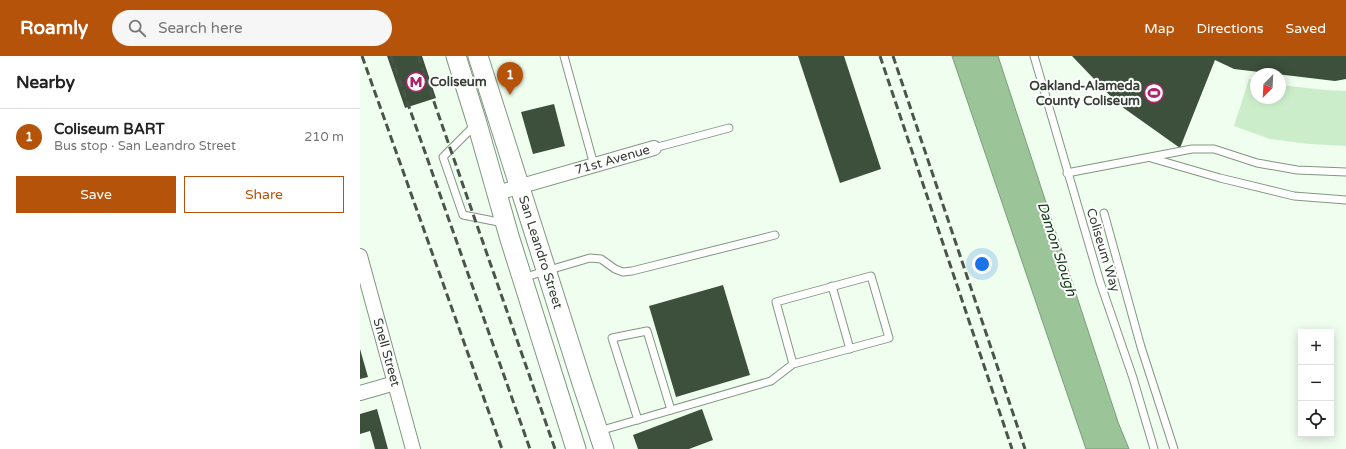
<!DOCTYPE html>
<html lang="en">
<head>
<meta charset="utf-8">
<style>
  body { margin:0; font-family:"Varela Round",sans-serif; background:#f6f6f6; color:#222 }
  .controls { position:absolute; right:12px; bottom:12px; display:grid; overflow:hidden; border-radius:0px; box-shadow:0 2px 10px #0003 }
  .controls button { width:36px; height:36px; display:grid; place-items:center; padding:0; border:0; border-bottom:1px solid #e0e0e0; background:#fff; color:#222; font:20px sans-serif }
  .compass { position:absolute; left:890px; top:12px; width:36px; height:36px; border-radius:50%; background:#fff; box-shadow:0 2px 10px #0003; rotate:204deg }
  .you { position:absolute; left:622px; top:208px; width:14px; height:14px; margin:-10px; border:3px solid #fff; border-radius:50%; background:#1a73e8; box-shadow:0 0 0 6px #1a73e833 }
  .badge { display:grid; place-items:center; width:26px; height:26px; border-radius:50%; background:#b45309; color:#fff; font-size:13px; font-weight:700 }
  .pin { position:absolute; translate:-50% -33px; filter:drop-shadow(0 1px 2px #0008) }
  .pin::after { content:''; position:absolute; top:21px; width:14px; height:12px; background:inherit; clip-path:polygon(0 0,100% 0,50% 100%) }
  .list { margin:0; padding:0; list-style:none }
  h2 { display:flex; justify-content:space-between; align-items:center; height:52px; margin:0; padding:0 16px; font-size:17px }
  h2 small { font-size:13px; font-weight:400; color:#767676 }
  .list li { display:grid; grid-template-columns:26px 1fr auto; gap:12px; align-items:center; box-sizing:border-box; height:56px; padding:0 16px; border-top:1px solid #e0e0e0 }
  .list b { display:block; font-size:15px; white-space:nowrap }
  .list p { margin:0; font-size:13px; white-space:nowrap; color:#767676 }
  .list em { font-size:13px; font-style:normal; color:#767676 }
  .actions { display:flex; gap:8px; padding:12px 16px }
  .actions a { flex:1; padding:9px 0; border:1px solid #b45309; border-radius:0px; text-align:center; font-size:14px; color:#b45309 }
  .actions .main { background:#b45309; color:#fff }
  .icon { flex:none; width:22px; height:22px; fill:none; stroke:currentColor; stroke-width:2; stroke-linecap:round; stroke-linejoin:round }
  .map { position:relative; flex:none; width:986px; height:393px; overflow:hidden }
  header { display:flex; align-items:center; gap:24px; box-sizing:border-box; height:56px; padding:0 20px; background:#b45309; color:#fff }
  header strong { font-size:19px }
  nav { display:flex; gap:22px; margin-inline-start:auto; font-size:14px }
  .search { width:280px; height:36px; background:#f6f6f6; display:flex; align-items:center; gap:10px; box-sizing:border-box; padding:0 14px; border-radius:22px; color:#767676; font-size:15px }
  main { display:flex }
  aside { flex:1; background:#fff }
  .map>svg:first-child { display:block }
  .green { fill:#ccedca }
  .water { fill:#9bc599; stroke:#7c9c7b }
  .building { fill:#3c503b }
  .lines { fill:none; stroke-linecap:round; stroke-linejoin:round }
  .lane-casing { stroke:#819780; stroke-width:9 }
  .street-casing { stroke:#819780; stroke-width:16 }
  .secondary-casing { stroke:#819780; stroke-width:21 }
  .lane { stroke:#fff; stroke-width:7 }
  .street { stroke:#fff; stroke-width:14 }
  .secondary { stroke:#fff; stroke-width:19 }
  .rail { stroke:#4a544a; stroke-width:3; stroke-dasharray:8 4; stroke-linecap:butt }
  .labels { text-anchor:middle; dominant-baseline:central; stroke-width:4; stroke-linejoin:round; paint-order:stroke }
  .poi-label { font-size:13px; font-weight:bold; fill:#353e35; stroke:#fff; text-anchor:start }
  .street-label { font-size:13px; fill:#353e35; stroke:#fff }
  .water-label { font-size:14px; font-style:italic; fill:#0d390f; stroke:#fff }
</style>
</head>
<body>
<header>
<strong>Roamly</strong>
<div class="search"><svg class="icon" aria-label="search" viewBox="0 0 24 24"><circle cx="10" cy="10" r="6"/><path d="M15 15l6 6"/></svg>Search here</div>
<nav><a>Map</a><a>Directions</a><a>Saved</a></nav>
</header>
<main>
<aside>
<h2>Nearby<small></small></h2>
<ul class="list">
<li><span class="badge">1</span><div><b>Coliseum BART</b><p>Bus stop · San Leandro Street</p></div><em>210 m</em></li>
</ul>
<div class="actions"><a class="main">Save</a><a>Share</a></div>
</aside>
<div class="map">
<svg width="986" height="393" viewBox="0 0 986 393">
  <rect width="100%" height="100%" fill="#effeef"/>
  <path class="green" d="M889,23L896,24V42H920V29L965,34L986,35V90L949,88L910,83L874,70Z"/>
  <path class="water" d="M592,0H638L758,366L769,393H726Z"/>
  <g class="building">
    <path d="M27,0H62L76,42L45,52Z"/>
    <path d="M438,0H484L521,113L480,127Z"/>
    <path d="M712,0H986V23L975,25L874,13L855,4L820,92L758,48Z"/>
    <path d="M194,48L205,90L173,98L161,56Z"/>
    <path d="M363,229L390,319L316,341L289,250Z"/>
    <path d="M0,293L8,321L0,323Z"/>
    <path d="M17,353L28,393H15L10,375L0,378V358Z"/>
    <path d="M342,353L353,384L329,393H278L273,379Z"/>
  </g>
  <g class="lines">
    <defs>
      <g id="lane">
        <path d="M204,0L234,109"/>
        <path d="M674,0L740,226L773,322L794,393"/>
        <path d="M116,68L83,101L103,159L144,167"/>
        <path d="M294,92L369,72"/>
        <path d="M791,102L860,122L934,140L986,144"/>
        <path d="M707,117L832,93H854L897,107L937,114L986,116"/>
        <path d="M744,157L781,291L814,393"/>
        <path d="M162,222L230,202L241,203L255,213L263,216L272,215L415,179"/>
        <path d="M472,230L490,293"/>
        <path d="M278,364L252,282L287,275L311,354"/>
        <path d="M239,375L411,325L433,308L416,246L511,220L529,282L433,308"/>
      </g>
      <g id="street">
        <path id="s1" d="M137,137L294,92"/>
        <path id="s2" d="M0,200L53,393"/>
        <path d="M0,337L35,327"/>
      </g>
      <g id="secondary">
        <path d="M96,0L116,64L149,180L216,393"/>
        <path id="s3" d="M118,0L223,330L244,393"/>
      </g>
    </defs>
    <use href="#lane" class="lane-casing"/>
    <use href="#street" class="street-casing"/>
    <use href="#secondary" class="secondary-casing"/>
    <use href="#lane" class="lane"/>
    <use href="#street" class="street"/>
    <use href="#secondary" class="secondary"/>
    <g class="rail">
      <path d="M2,0L142,393"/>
      <path d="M31,0L170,393"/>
      <path d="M58,0L195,393"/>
      <path d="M520,0L652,393"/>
      <path d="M533,0L665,393"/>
    </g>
  </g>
  <defs>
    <symbol id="metro-ring" viewBox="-11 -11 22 22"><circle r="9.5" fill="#fff" stroke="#aa236b" stroke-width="1.5"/><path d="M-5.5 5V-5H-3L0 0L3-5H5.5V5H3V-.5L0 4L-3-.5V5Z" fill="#aa236b"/></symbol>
    <symbol id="stadium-ring" viewBox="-11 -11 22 22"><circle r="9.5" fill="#fff" stroke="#aa236b" stroke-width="1.5"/><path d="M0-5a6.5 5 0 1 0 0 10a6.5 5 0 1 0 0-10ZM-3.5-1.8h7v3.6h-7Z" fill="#aa236b"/></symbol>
  </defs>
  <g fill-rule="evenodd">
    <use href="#metro-ring" x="45" y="15" width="22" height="22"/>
    <use href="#stadium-ring" x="783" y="26" width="22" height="22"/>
  </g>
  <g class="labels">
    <g class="poi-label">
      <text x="70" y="26">Coliseum</text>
      <text x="780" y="30" text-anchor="end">Oakland-Alameda<tspan x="780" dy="15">County Coliseum</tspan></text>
    </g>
    <g class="street-label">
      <text stroke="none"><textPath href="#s1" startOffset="120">71st Avenue</textPath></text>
      <text transform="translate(743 194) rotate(73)">Coliseum Way</text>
      <text stroke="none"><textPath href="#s3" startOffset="206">San Leandro Street</textPath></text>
      <text stroke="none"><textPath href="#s2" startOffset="100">Snell Street</textPath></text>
    </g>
    <g class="water-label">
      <text transform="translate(697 193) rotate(72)">Damon Slough</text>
    </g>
  </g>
</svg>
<div class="controls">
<button>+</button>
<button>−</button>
<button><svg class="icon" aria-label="locate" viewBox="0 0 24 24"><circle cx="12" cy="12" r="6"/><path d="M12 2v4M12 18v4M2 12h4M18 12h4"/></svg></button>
</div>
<svg class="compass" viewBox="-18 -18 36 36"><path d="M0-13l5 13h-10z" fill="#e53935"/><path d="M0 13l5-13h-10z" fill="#767676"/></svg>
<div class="you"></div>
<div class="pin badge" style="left:150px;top:39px">1</div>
</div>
</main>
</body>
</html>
